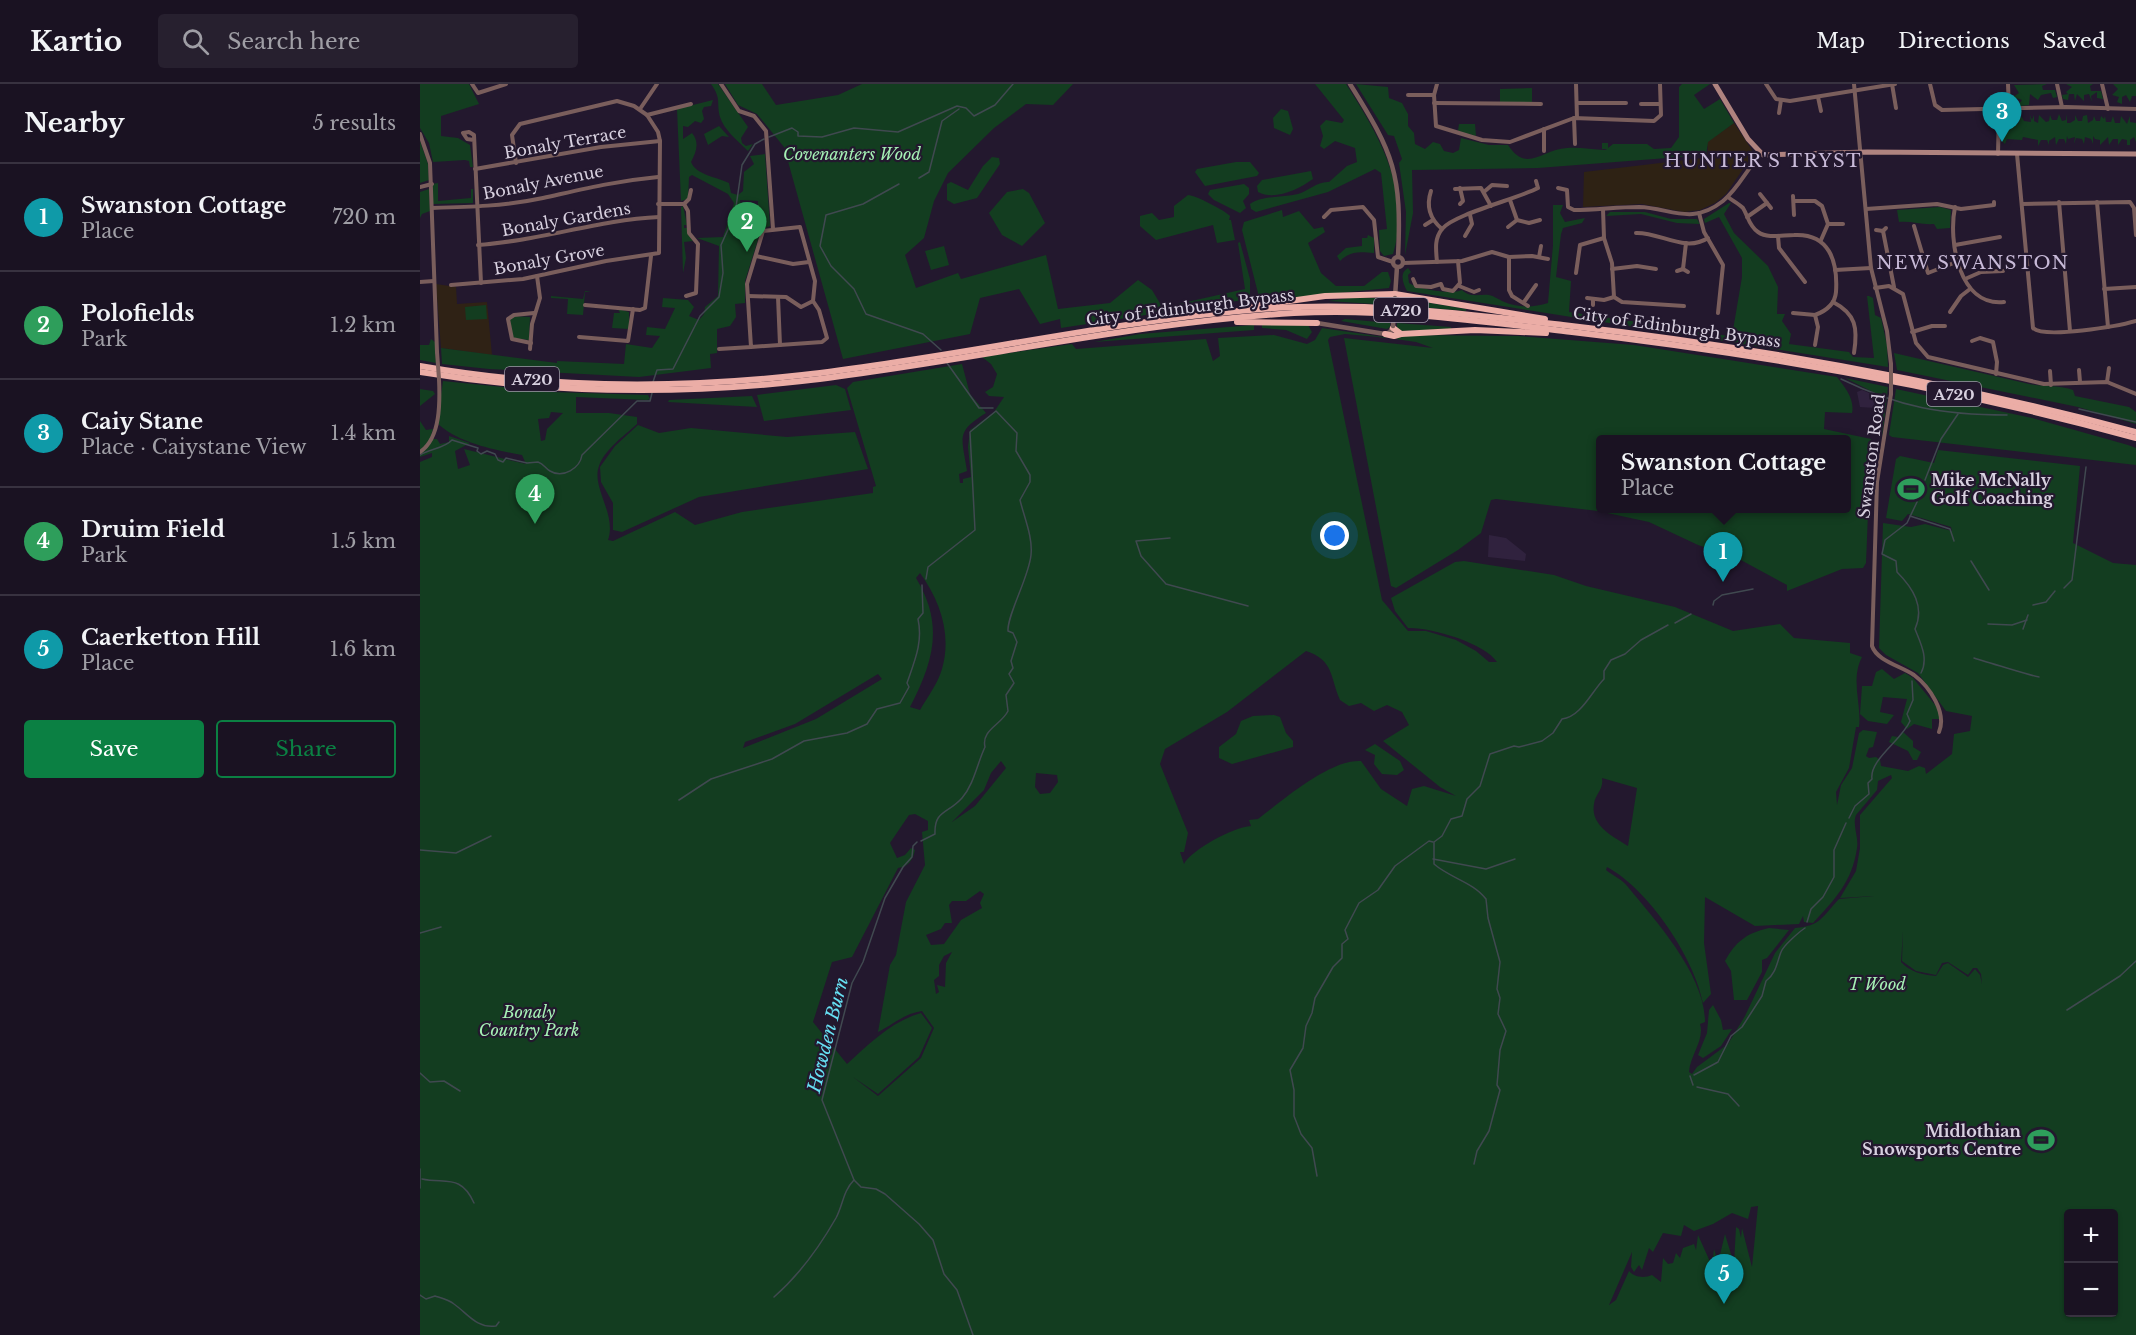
<!DOCTYPE html>
<html lang="en">
<head>
<meta charset="utf-8">
<style>
  body { margin:0; font-family:"Libre Baskerville",serif; background:#27202f; color:#f1f3f6 }
  .controls { position:absolute; right:18px; bottom:18px; display:grid; overflow:hidden; border-radius:6px; box-shadow:0 2px 4px #0004 }
  .controls button { width:54px; height:54px; display:grid; place-items:center; padding:0; border:0; border-bottom:2px solid #383240; background:#1a1222; color:#f1f3f6; font:30px sans-serif }
  .you { position:absolute; left:915px; top:452px; width:21px; height:21px; margin:-15px; border:4px solid #fff; border-radius:50%; background:#1a73e8; box-shadow:0 0 0 9px #1a73e833 }
  .badge { display:grid; place-items:center; width:39px; height:39px; border-radius:50%; background:#0b8043; color:#fff; font-size:20px; font-weight:700 }
  .pin { position:absolute; translate:-50% -50px; filter:drop-shadow(0 2px 3px #0008) }
  .pin::after { content:''; position:absolute; top:32px; width:21px; height:18px; background:inherit; clip-path:polygon(0 0,100% 0,50% 100%) }
  .popup { position:absolute; left:1176px; top:351px; width:255px; height:78px; box-sizing:border-box; display:grid; place-content:center; border-radius:6px; background:#1a1222; filter:drop-shadow(0 2px 4px #0005); font-size:20px; white-space:nowrap; color:#9f9ea5 }
  .popup b { font-size:22px; color:#f1f3f6 }
  .popup::after { content:''; position:absolute; left:50%; top:100%; margin-left:-12px; border:12px solid transparent; border-top-color:#1a1222 }
  .list { margin:0; padding:0; list-style:none }
  h2 { display:flex; justify-content:space-between; align-items:center; height:78px; margin:0; padding:0 24px; font-size:26px }
  h2 small { font-size:20px; font-weight:400; color:#9f9ea5 }
  .list li { display:grid; grid-template-columns:39px 1fr auto; gap:18px; align-items:center; box-sizing:border-box; height:108px; padding:0 24px; border-top:2px solid #383240 }
  .list b { display:block; font-size:22px; white-space:nowrap }
  .list p { margin:0; font-size:20px; white-space:nowrap; color:#9f9ea5 }
  .list em { font-size:20px; font-style:normal; color:#9f9ea5 }
  .actions { display:flex; gap:12px; padding:18px 24px }
  .actions a { flex:1; padding:14px 0; border:2px solid #0b8043; border-radius:6px; text-align:center; font-size:21px; color:#0b8043 }
  .actions .main { background:#0b8043; color:#fff }
  .icon { flex:none; width:33px; height:33px; fill:none; stroke:currentColor; stroke-width:2; stroke-linecap:round; stroke-linejoin:round }
  .map { position:relative; flex:none; width:1716px; height:1251px; overflow:hidden }
  header { display:flex; align-items:center; gap:36px; box-sizing:border-box; height:84px; padding:0 30px; background:#1a1222; border-bottom:2px solid #383240 }
  header strong { font-size:28px }
  nav { display:flex; gap:33px; margin-inline-start:auto; font-size:21px }
  .search { width:420px; height:54px; background:#27202f; display:flex; align-items:center; gap:15px; box-sizing:border-box; padding:0 21px; border-radius:6px; color:#9f9ea5; font-size:22px }
  main { display:flex }
  aside { flex:1; background:#1a1222 }
  .map>svg:first-child { display:block }
  .commercial { fill:#2e2214 }
  .built { fill:#30223e }
  .education { fill:#2f2215 }
  .green { fill:#133d20; fill-rule:evenodd }
  .lines { fill:none; stroke-linecap:round; stroke-linejoin:round }
  .stream { stroke:#404950; stroke-width:1.5 }
  .minor { stroke:#7a5e5c; stroke-width:4 }
  .tertiary { stroke:#7a5e5c; stroke-width:4.5 }
  .secondary { stroke:#af837f; stroke-width:5 }
  .trunk { stroke:#ebada6; stroke-width:6 }
  .minor-bridge { stroke:#7a5e5c; stroke-width:4 }
  .tertiary-bridge { stroke:#7a5e5c; stroke-width:4.5 }
  .labels { text-anchor:middle; dominant-baseline:central; stroke-width:4.5; stroke-linejoin:round; paint-order:stroke }
  .shield { fill:#23182e; stroke:#a199aa; stroke-width:1.5 }
  .shield-label { font-size:15px; font-weight:bold; fill:#d7d0df }
  .street-label { font-size:16px; fill:#d7d0df; stroke:#23182e }
  .park-label { font-size:16px; font-style:italic; fill:#a5f1b5; stroke:#23182e }
  .poi-label { font-size:16px; font-weight:bold; fill:#d7d0df; stroke:#23182e; text-anchor:start }
  .neighbourhood-label { font-size:18px; letter-spacing:1.5px; fill:#c8bad8; stroke:#23182e }
  .water-label { font-size:18px; font-style:italic; fill:#67e0f3; stroke:#23182e }
</style>
</head>
<body>
<header>
<strong>Kartio</strong>
<div class="search"><svg class="icon" aria-label="search" viewBox="0 0 24 24"><circle cx="10" cy="10" r="6"/><path d="M15 15l6 6"/></svg>Search here</div>
<nav><a>Map</a><a>Directions</a><a>Saved</a></nav>
</header>
<main>
<aside>
<h2>Nearby<small>5 results</small></h2>
<ul class="list">
<li><span class="badge" style="background:#0f9aa8">1</span><div><b>Swanston Cottage</b><p>Place</p></div><em>720 m</em></li>
<li><span class="badge" style="background:#2e9e5b">2</span><div><b>Polofields</b><p>Park</p></div><em>1.2 km</em></li>
<li><span class="badge" style="background:#0f9aa8">3</span><div><b>Caiy Stane</b><p>Place · Caiystane View</p></div><em>1.4 km</em></li>
<li><span class="badge" style="background:#2e9e5b">4</span><div><b>Druim Field</b><p>Park</p></div><em>1.5 km</em></li>
<li><span class="badge" style="background:#0f9aa8">5</span><div><b>Caerketton Hill</b><p>Place</p></div><em>1.6 km</em></li>
</ul>
<div class="actions"><a class="main">Save</a><a>Share</a></div>
</aside>
<div class="map">
<svg width="1716" height="1251" viewBox="0 0 1716 1251">
  <rect width="100%" height="100%" fill="#23182e"/>
  <path class="commercial" d="M1314,39L1334,69L1306,110L1295,119L1280,126L1264,128L1222,120L1163,123L1164,88L1283,74L1288,68L1287,58Z"/>
  <g class="built">
    <path d="M1442,306L1456,312L1455,324L1440,323L1437,308Z"/>
    <path d="M1069,451L1086,454L1106,470L1105,477L1068,473Z"/>
  </g>
  <path class="education" d="M16,200L36,203L37,220L67,218L72,271L21,264Z"/>
  <g class="green">
    <path d="M0,0H49L59,20L21,32V52L38,54L50,61L53,83H50L49,77L45,76L13,78L9,59L0,44Z"/>
    <path d="M291,0H298L328,43L321,54L322,59L326,62L333,60L328,67C318,57 304,46 300,33C296,17 302,16 291,0Z"/>
    <path d="M305,0H342L356,21L418,11L442,0H653L633,21L606,20L574,44L528,89L514,117L504,154L485,171L496,204L538,189L541,195L626,171L638,225L690,219L718,196L732,206L741,221L749,222L825,205L818,159L820,158L830,195V215L641,244L640,235L620,240L599,205L560,214L550,250L423,275L364,63L337,30L318,21Z"/>
    <path d="M895,0H926C959,51 992,108 973,170L964,172L960,167L959,146L967,145L961,89L955,85L908,108L836,128L831,125L830,120C842,111 863,114 878,110C888,107 898,97 909,98L927,82L937,78L935,64L915,57L904,65L900,62L903,52L900,42L906,36L922,39L924,36Z"/>
    <path d="M936,0L968,3L969,14L982,19L988,30V42L994,49L995,60L1005,65L1013,58L1020,60L1024,67L1033,69L1039,66L1041,54L1069,61H1088C1107,90 1122,65 1147,64C1160,63 1173,66 1185,66L1187,65H1182V59H1188V64L1193,60H1227L1234,65L1251,64L1259,53V3L1262,0H1290L1274,11L1284,25L1300,15L1314,39L1288,58L1286,71L1118,84L992,86L993,129L985,171L986,128L979,79L982,75L974,52L968,51Z"/>
    <path d="M1627,0L1622,2L1623,6H1635L1637,13L1633,14L1631,9L1621,11L1618,16L1610,10L1609,21L1601,22L1599,20L1602,16L1593,13L1599,9L1594,1Z"/>
    <path d="M1646,0H1673L1670,2L1671,7H1681L1683,15L1677,14V8L1671,12L1672,18L1669,10L1664,11V17L1657,10L1655,17L1654,10H1649L1648,16L1643,15L1642,11L1648,10L1646,8L1652,3Z"/>
    <path d="M1693,0H1716V12H1712L1710,18L1706,11L1702,13V20L1697,18L1699,13L1692,11L1698,5Z"/>
    <path d="M1112,4V18H1080V5Z"/>
    <path d="M293,16L291,22L284,23L282,27L284,35L281,39L275,37L268,43L263,42V55L272,49C280,59 276,68 271,78C276,91 297,93 309,99L311,109L318,111L323,107L324,88L334,80L330,72L345,70L350,142L341,146L325,197V219L315,220L316,233L310,242L297,245V269L290,270L291,284L219,293L69,285L22,280L21,264L137,279V277L204,280L206,260L232,264L240,252L226,251L227,243L245,245L255,224L242,223L243,214L268,216L274,223L269,232L279,236L284,230L285,223L298,212L299,162L277,154L303,153L314,119L308,110L272,91L269,93L268,115L261,117L257,25ZM320,116L338,117L337,130L327,132L322,144L314,142L323,130Z"/>
    <path d="M861,25L868,27L873,45L870,51L854,44L853,34Z"/>
    <path d="M1592,28L1594,36L1598,40L1601,32L1604,37L1611,38L1610,31L1612,36L1614,31V37L1618,39L1619,31L1626,38L1629,37L1630,31L1632,36H1637L1639,30L1642,37L1646,36L1647,30V39H1650L1655,36V31L1658,37H1662L1663,32L1667,31L1668,39L1673,36L1674,32L1676,37H1680L1681,32L1684,35L1685,32L1686,38H1691L1693,32L1695,39H1700L1701,32L1707,40L1710,32V38L1716,39V58L1714,53L1710,56V61H1707V56L1702,55L1698,61V55H1693L1689,61L1688,53L1680,61V56L1675,55L1673,52V60L1671,55L1665,53L1664,60L1662,55L1656,54L1654,60L1655,53L1648,55L1647,52L1646,60L1644,55H1639L1636,61L1635,53L1629,57V61L1627,56H1621L1618,62V56L1603,53L1602,56L1587,55L1585,60L1582,57V36L1590,40L1592,36L1585,29Z"/>
    <path d="M1039,40H1055L1056,52L1038,47Z"/>
    <path d="M299,42L309,53L302,52L288,61L284,50Z"/>
    <path d="M0,57L8,80L9,96L0,99Z"/>
    <path d="M572,73L579,74L580,80L557,114L534,120L527,116V100L531,98L548,106L563,82Z"/>
    <path d="M816,78H830L839,89L837,92L785,102L775,88L777,85Z"/>
    <path d="M891,87L893,95C879,105 855,117 838,108L837,102L842,96Z"/>
    <path d="M18,99V117L51,114V105H53V119L12,120V100Z"/>
    <path d="M824,100L829,104V110L823,117L826,124L820,129L794,116L788,110L790,106Z"/>
    <path d="M9,105L10,127L2,130L0,134V108Z"/>
    <path d="M603,105L609,109L625,139L602,162L582,151L569,129L587,108Z"/>
    <path d="M768,111C775,111 806,127 810,132L809,136H811L815,156L797,159L793,141L736,156L720,142V132L732,129L739,136L754,133V122Z"/>
    <path d="M1309,119H1311L1304,130L1314,149L1348,182L1358,203L1357,230H1365L1362,237L1371,250L1369,260L1429,268L1433,273L1454,274L1447,212H1449L1453,214L1455,231L1461,234L1467,261L1468,283L987,207C983,200 979,189 988,184L991,188L988,191L989,199C998,205 1032,211 1042,206C1050,214 1059,210 1069,211C1074,212 1078,215 1082,217C1098,224 1112,224 1128,219L1133,161V121H1143L1140,129L1145,138L1165,134L1162,139L1143,144L1141,150L1136,193L1151,197L1149,228L1225,239L1246,238L1253,246L1312,252L1322,193V174L1299,133L1285,139L1284,135Z"/>
    <path d="M263,122L267,141H264V144H267L268,150L273,157L264,158L266,174L263,189L261,123Z"/>
    <path d="M1520,123L1531,126L1530,144L1517,145L1514,140C1502,141 1492,137 1479,138L1477,126Z"/>
    <path d="M862,126L863,133L879,127L894,145L903,143L905,148L888,159L901,189L916,202H944L962,188H968L971,197L969,204L840,217L822,146L824,138Z"/>
    <path d="M1190,128H1225L1251,135H1277L1280,140L1257,139L1221,130L1186,132Z"/>
    <path d="M948,151L954,154V169C941,168 931,166 920,177L917,172L926,164L942,162V154H947Z"/>
    <path d="M524,162L529,181L511,186L505,167Z"/>
    <path d="M165,207H171L165,208L163,231L147,230L148,215L131,214V212L163,215Z"/>
    <path d="M929,214H969L970,221L908,217Z"/>
    <path d="M981,214L1046,225V227L977,221Z"/>
    <path d="M66,221L67,235L46,236L45,223Z"/>
    <path d="M198,225L209,228V245L192,244L194,229H200Z"/>
    <path d="M93,232L110,233L109,256L92,254L90,235Z"/>
    <path d="M925,235L970,239V243L967,245L921,237Z"/>
    <path d="M977,239L1031,243V245L982,247L977,244Z"/>
    <path d="M834,241V246L674,258L720,250Z"/>
    <path d="M842,241H888L892,248L887,255L866,246L842,244Z"/>
    <path d="M902,244L970,254L925,250L910,253L908,256L962,516L988,547H1006L1036,556L1056,567L1069,578H1077C1065,559 1010,543 988,544L975,527L971,514L1035,478L1044,477L1134,491L1166,502L1255,523L1313,547L1360,540L1374,554L1430,559V569L1442,573C1430,596 1442,621 1439,643H1436L1429,684L1416,708L1417,721L1421,701L1432,684L1439,649L1443,646L1457,648L1453,663L1449,664L1446,672L1449,674L1456,673L1460,676L1461,682L1488,687L1499,682L1505,684L1506,690L1532,670L1534,650L1550,647L1552,632L1526,627L1498,589L1466,571L1459,564L1463,439L1491,443L1505,440L1532,447L1531,443L1488,430L1482,437L1466,434L1476,375L1480,372L1514,379L1518,366L1660,382L1653,459L1693,479L1716,481V1251H0V378L12,373V369L0,373V337L6,346L13,345L10,355H17L20,360L29,358V352L50,359L35,367L38,385L50,381L44,365L106,380L102,371C75,366 38,359 17,339L23,297L131,308L228,311L230,315L227,316L156,313V329H189L217,333V340C204,352 185,365 179,382C171,403 197,430 188,456L193,457L255,428L275,441L322,428L453,409V403L456,402L427,304L433,298L542,280L550,310L566,329C535,348 542,353 547,387L539,390L540,399H543V395L551,393L548,363L550,346L574,328L584,313L569,312L565,308L573,303L577,290L571,280L562,273L652,260L656,265L786,255L793,277L800,272L798,254L854,251L887,260L895,256ZM131,328L143,329L127,345L125,356L121,357L118,335L129,334ZM500,489C520,517 532,550 522,585C518,599 507,614 500,626L490,623C514,577 524,540 496,494ZM886,567C914,576 910,593 920,616L929,622L941,619L954,627L967,621L982,628L989,641L963,657L1020,703L1036,712L1004,702L992,705L987,722L961,705L941,677C910,675 863,716 838,735L829,736L831,742C814,743 772,765 764,780L760,768H764L768,749L740,680L745,665L807,628ZM458,590L462,595L396,635L323,664L325,658L375,640ZM581,677L586,684L555,722L532,738L564,706L571,689ZM616,689L637,691L638,698L630,709L620,710L615,703ZM1471,691L1472,694L1440,731V764L1436,787L1420,814L1454,812L1419,815C1402,833 1401,842 1375,844L1355,869L1325,932L1308,960L1277,983L1272,990L1269,988C1270,972 1285,955 1280,940L1285,938C1285,891 1236,837 1208,803C1203,796 1192,791 1186,786L1187,783C1228,805 1274,873 1283,919L1291,910L1284,859L1285,813L1335,842L1379,840L1383,832L1384,838L1393,839C1416,814 1432,798 1437,764C1439,753 1432,741 1436,731L1457,706L1458,697ZM1182,694L1217,704L1208,762C1194,753 1170,742 1174,720C1175,710 1184,706 1182,694ZM495,730L508,737V746L502,748L505,781L486,818L476,871L470,881L458,948C476,939 483,930 502,927L514,944L501,974L458,1012L433,993L458,1010L499,973L512,944L501,929C472,937 449,960 427,980L393,938L412,878L432,873L478,784C488,783 493,776 495,766L491,764L485,771L477,774L470,759L489,731ZM560,807L564,810L560,819L562,824L541,836L524,860L511,861L506,851L521,845L525,839H532L529,821L532,817H546ZM1483,847L1482,877L1496,887L1516,891L1522,879L1528,878L1548,891L1553,884H1557L1561,890L1562,900L1560,891L1555,885L1548,893L1528,879L1523,881L1516,892C1503,891 1490,888 1481,878ZM532,868L526,879L525,903L517,901L519,908L516,910L514,896L519,892V881L524,872ZM1338,1122L1332,1183L1322,1144L1321,1154L1319,1145L1316,1143L1314,1180L1305,1150L1298,1179L1294,1165L1292,1182L1278,1151L1276,1166L1274,1160L1263,1164L1260,1174L1256,1169L1253,1179L1248,1180L1243,1174L1241,1198L1232,1191C1225,1194 1215,1194 1209,1187L1196,1216L1189,1221L1212,1168L1211,1183L1214,1188L1219,1181L1222,1186L1229,1164L1233,1168L1243,1149L1261,1152L1264,1141L1274,1147L1293,1140L1312,1129L1328,1135L1331,1123ZM1648,1130H1694V1228H1648Z"/>
    <path d="M988,251L1098,252L1214,261L1417,293C1425,303 1435,316 1432,329L1405,328L1404,345L1451,355L1446,479L1443,484L1422,485L1367,507V501L1319,475L1278,461L1229,438L1178,427L1076,415L1071,416L1061,449L1038,466L976,504L971,502L924,254L1013,264L996,258L975,255ZM1180,356H1426V424H1180Z"/>
    <path d="M11,255L15,258L16,279L0,276V261H9Z"/>
    <path d="M1474,269L1609,300C1623,303 1640,301 1653,306L1655,312L1709,323L1716,328V340L1658,323L1477,286Z"/>
    <path d="M1425,294L1468,303L1462,355L1463,317L1457,310Z"/>
    <path d="M416,301L425,305L431,326L344,337L337,311Z"/>
    <path d="M0,305L13,307L15,310L0,322Z"/>
    <path d="M1476,305L1612,334L1708,361L1716,364V381L1472,353L1469,351Z"/>
    <path d="M332,312L337,323L248,318L249,316Z"/>
    <path d="M218,341L239,349L271,344L367,353L435,348L448,385L279,413L202,448L193,446V419L181,398L180,383L195,362Z"/>
    <path d="M1462,585L1474,595L1485,589L1493,594L1520,627V635H1512V645L1494,640L1487,645L1481,638L1487,615L1463,613L1460,628L1474,631L1467,640L1448,637L1440,630L1442,602H1452L1456,588Z"/>
    <path d="M854,631L860,633L866,649L873,657V663L812,680L799,674V663L816,650L821,637L833,632Z"/>
    <path d="M1483,648L1493,657V663L1501,668L1497,676H1493L1488,667L1469,658L1472,652L1478,653Z"/>
    <path d="M955,660L980,677L984,686L977,691L962,690L954,680L955,671L945,666Z"/>
    <path d="M1349,844L1369,846L1347,874L1342,876V888L1327,916H1314L1311,887L1305,877C1316,857 1327,849 1349,844Z"/>
    <path d="M1293,921L1301,936L1303,946L1312,945L1301,962L1283,974L1278,971L1287,949L1289,926Z"/>
  </g>
  <g class="lines">
    <g class="stream">
      <path d="M349,53L372,44L378,48V52L402,53L434,44L478,48L537,22L546,24L554,32L575,21L593,0"/>
      <path d="M499,94L509,88L522,37L539,25"/>
      <path d="M479,100L443,120L406,131L400,162L411,182L434,205L446,230L503,250L521,266"/>
      <path d="M527,279L559,324H573"/>
      <path d="M1421,295C1479,323 1522,331 1587,331"/>
      <path d="M233,298L237,286L253,285L280,232L299,213L303,189L301,161L315,130L322,81L335,60L344,55"/>
      <path d="M1659,325L1716,338"/>
      <path d="M0,371C10,365 25,364 32,356L58,364L57,367L61,370L67,367L75,370L78,376L83,378L86,374L107,379L118,378C124,380 125,384 130,387C143,395 160,384 162,371L217,317H230L232,309"/>
      <path d="M1505,396L1521,355L1538,330"/>
      <path d="M1497,418L1487,439L1465,456L1462,470L1476,477L1477,488C1493,504 1505,523 1495,545C1500,558 1509,574 1501,589"/>
      <path d="M1490,432L1530,445L1534,457"/>
      <path d="M750,454L716,457L721,472L746,500L828,522"/>
      <path d="M1551,477L1569,506"/>
      <path d="M1644,504L1652,496L1666,383"/>
      <path d="M1293,521L1294,517L1302,511L1333,505"/>
      <path d="M1613,521L1626,518L1635,507"/>
      <path d="M1255,539L1271,530"/>
      <path d="M1568,540L1592,541L1607,536"/>
      <path d="M1603,545L1608,531"/>
      <path d="M1554,574C1560,576 1616,593 1619,593"/>
      <path d="M259,716L291,695L352,675L384,657L427,649L447,640L457,625L480,619L489,603L487,599C495,576 503,558 498,535L503,529L502,501"/>
      <path d="M1429,734L1435,722L1449,710L1448,699L1452,695C1449,676 1482,656 1490,637L1487,630L1493,616L1492,597"/>
      <path d="M501,757L515,750C514,726 528,730 542,714C554,700 557,680 565,663C561,646 581,641 588,627L586,611L594,599L589,590L593,584L591,577L597,558L593,549L588,547C587,531 609,493 611,471C613,453 604,433 600,416L610,398V391L596,367L597,349L576,327L550,348L555,446L508,483L506,495"/>
      <path d="M497,758L493,762L492,773L483,783L465,814L443,878L432,899L402,1016L434,1096L441,1103L456,1105L465,1110L499,1140L513,1156L524,1190L537,1206L553,1251"/>
      <path d="M0,766L36,769L71,752"/>
      <path d="M1013,775L1066,785L1095,775"/>
      <path d="M1387,838L1391,825L1403,813L1414,793V766L1426,739"/>
      <path d="M0,849L21,843"/>
      <path d="M1647,926L1700,892L1716,877"/>
      <path d="M0,989L10,998L24,997L40,1007"/>
      <path d="M1274,991L1298,978L1311,952L1322,943L1342,912L1346,897C1356,890 1357,878 1361,868C1363,862 1379,848 1385,844"/>
      <path d="M1270,992L1273,1001"/>
      <path d="M1277,1003L1308,1010L1319,1022"/>
      <path d="M1054,1080L1057,1067L1069,1047L1080,1006L1077,1001L1080,966L1086,947L1078,930L1080,914L1077,905L1080,878L1068,834L1066,815C1053,798 1030,794 1014,780V758L1022,752L1031,735L1042,732L1047,715L1060,702L1070,670L1094,662L1099,663L1122,657L1133,649L1142,635C1161,633 1172,607 1184,595V587L1191,576L1205,570L1221,556L1248,541"/>
      <path d="M0,1085V1104"/>
      <path d="M897,1092L892,1064L881,1050L874,1032V1006L870,986L883,964L886,942L892,929L895,914L913,883L922,874V860L928,855L925,846L939,819L958,806L975,782L1009,757L1013,758"/>
      <path d="M2,1095C26,1100 41,1090 54,1119"/>
      <path d="M0,1211L6,1215L15,1212C21,1214 29,1216 34,1220C47,1229 57,1245 76,1242L79,1238"/>
      <path d="M354,1213C378,1192 400,1162 416,1134C423,1121 423,1107 434,1096"/>
    </g>
    <g class="minor">
      <path d="M52,0L58,9L86,0"/>
      <path d="M301,0L319,27L334,32L346,47L353,145"/>
      <path d="M1017,0L1014,11L1016,42L1062,56L1090,58L1154,34L1234,37L1241,31L1240,0"/>
      <path d="M1156,0L1157,34"/>
      <path d="M1346,0L1356,15L1370,17L1475,0"/>
      <path d="M1434,0L1451,184L1467,247L1471,280"/>
      <path d="M1472,0L1476,24"/>
      <path d="M1510,0L1515,21L1522,26L1646,23L1716,25"/>
      <path d="M1588,0L1589,26"/>
      <path d="M1637,0L1642,23"/>
      <path d="M1682,0L1688,25"/>
      <path d="M988,11H1014"/>
      <path d="M1398,13L1401,27"/>
      <path d="M1014,19L1121,20"/>
      <path d="M1157,19H1206"/>
      <path d="M1221,20H1240"/>
      <path d="M220,25L237,0"/>
      <path d="M1359,29L1361,16"/>
      <path d="M227,31L271,20"/>
      <path d="M1154,34L1155,60"/>
      <path d="M1124,45V67"/>
      <path d="M0,50L10,79L17,268"/>
      <path d="M54,56L47,55L43,49L49,48L54,51L61,199"/>
      <path d="M1578,70L1579,26"/>
      <path d="M1597,70L1613,244C1624,255 1699,242 1716,237"/>
      <path d="M55,85L181,63L240,57"/>
      <path d="M0,103L12,100"/>
      <path d="M1040,104L1043,117L1040,120"/>
      <path d="M1138,104L1147,106L1148,123L1154,126C1176,126 1197,123 1219,123C1251,124 1271,142 1303,117C1318,105 1327,85 1340,71"/>
      <path d="M1035,105L1061,104L1071,122"/>
      <path d="M1011,107C1006,122 1010,135 1022,145"/>
      <path d="M1065,107L1072,101L1087,102"/>
      <path d="M1340,110L1351,124"/>
      <path d="M1373,112L1374,131"/>
      <path d="M1308,113C1313,117 1319,120 1323,124C1328,132 1329,142 1338,148C1348,155 1362,151 1374,151C1409,149 1418,177 1416,208C1415,220 1406,227 1395,231L1373,229"/>
      <path d="M1090,116L1097,136L1109,139L1120,136"/>
      <path d="M1374,117H1395L1402,122L1408,140L1401,156"/>
      <path d="M1639,118L1650,247"/>
      <path d="M1677,118L1688,243"/>
      <path d="M238,120H264L268,127L269,149L278,160L276,209L266,212"/>
      <path d="M264,120L269,115L271,106"/>
      <path d="M1602,120L1710,118L1714,124L1716,151"/>
      <path d="M1535,123C1528,157 1539,223 1584,218"/>
      <path d="M12,124C49,123 86,122 123,114C164,105 196,97 238,93"/>
      <path d="M1183,125L1184,154L1192,179L1194,213L1202,218L1264,222"/>
      <path d="M1446,125L1517,120L1541,125L1574,121V118"/>
      <path d="M1279,129L1284,148L1303,181L1298,229"/>
      <path d="M904,133L911,126L943,123L954,136L958,173L973,178"/>
      <path d="M1327,133L1347,119"/>
      <path d="M1408,140H1423"/>
      <path d="M1005,141L1013,136"/>
      <path d="M1494,142L1508,189L1539,177"/>
      <path d="M1088,143L1097,136"/>
      <path d="M1456,146L1463,147L1466,144"/>
      <path d="M1463,147L1474,203"/>
      <path d="M1216,149C1240,148 1265,169 1288,154"/>
      <path d="M1045,152L1052,140L1050,131"/>
      <path d="M1358,152L1359,164L1385,198"/>
      <path d="M58,161C120,157 177,136 239,133"/>
      <path d="M1535,161L1580,153"/>
      <path d="M336,172L373,180L389,178"/>
      <path d="M1089,173V206L1092,212L1108,222"/>
      <path d="M1119,173L1121,162"/>
      <path d="M1017,178C1016,166 1014,155 1022,145C1034,130 1097,115 1118,104L1116,97"/>
      <path d="M983,179L1042,177L1072,168L1089,173L1112,172L1128,175"/>
      <path d="M1192,185L1217,182L1236,185"/>
      <path d="M1263,185L1266,159"/>
      <path d="M1415,186L1451,184"/>
      <path d="M1257,187L1263,185L1268,188"/>
      <path d="M1156,189L1160,161L1184,154"/>
      <path d="M993,195L996,202L1011,203L1021,200L1023,205L1033,207L1040,199L1038,177"/>
      <path d="M1545,195L1561,188L1583,187"/>
      <path d="M0,198L14,197"/>
      <path d="M31,201L103,195L186,177L239,169L240,57L238,48L227,31L214,22L197,17L100,40L92,51L96,79"/>
      <path d="M1039,202L1054,208L1059,206"/>
      <path d="M1455,204L1469,202L1483,210L1496,259L1508,273L1624,300L1687,298L1716,310"/>
      <path d="M1684,205L1716,203"/>
      <path d="M328,212L366,213L381,223L393,217"/>
      <path d="M358,213L360,261"/>
      <path d="M1167,214L1184,216L1194,213"/>
      <path d="M1104,218L1116,201"/>
      <path d="M1413,218C1436,230 1438,244 1434,269"/>
      <path d="M165,221L220,226L225,224L231,172"/>
      <path d="M1173,221V215"/>
      <path d="M1530,228L1541,212L1550,205"/>
      <path d="M1492,248L1512,242H1525"/>
      <path d="M159,253L208,257L213,225"/>
      <path d="M1552,257L1560,254L1573,258L1577,278L1576,290"/>
      <path d="M111,259L92,255L88,235L94,231L114,229"/>
      <path d="M1395,261L1398,243L1395,231"/>
      <path d="M110,265L112,240L120,214L117,192"/>
      <path d="M299,265L331,263L327,200L343,147L380,143L395,197L393,217L399,226L407,254L402,258L331,263"/>
      <path d="M1659,286L1660,298"/>
      <path d="M1630,287L1631,301"/>
      <path d="M1687,298L1689,284"/>
      <path d="M1471,310L1457,398L1452,562C1457,577 1481,582 1494,591C1510,603 1527,629 1519,648"/>
      <path d="M0,368C21,354 20,317 19,295"/>
    </g>
    <g class="tertiary">
      <path d="M930,0C974,70 982,90 978,173"/>
      <circle cx="978" cy="178" r="5"/>
      <path d="M975,213L977,183"/>
      <path d="M897,239L965,250L970,248L973,242"/>
    </g>
    <path class="secondary" d="M1295,0L1328,55L1343,71L1447,68L1716,70"/>
    <g class="trunk">
      <path d="M827,223L905,212L975,210L1125,235"/>
      <path d="M817,238L897,239"/>
      <path d="M973,244L981,250L1055,246L1126,249"/>
      <path d="M965,250L974,252L981,250"/>
      <path d="M0,282C125,304 256,305 382,291C532,274 680,239 830,226C934,216 1040,229 1143,241C1336,263 1528,298 1716,348"/>
      <path d="M0,288C126,309 256,311 382,297C546,278 708,239 874,229C966,224 1060,237 1152,248C1342,270 1531,303 1716,354"/>
    </g>
    <g class="minor-bridge">
      <path d="M17,268L19,295"/>
      <path d="M1471,280V310"/>
    </g>
    <path class="tertiary-bridge" d="M973,242L975,214"/>
  </g>
  <defs>
    <symbol id="stadium-bare" viewBox="-9 -9 18 18"><path d="M0-5a6.5 5 0 1 0 0 10a6.5 5 0 1 0 0-10ZM-3.5-1.8h7v3.6h-7Z" fill="#2e9e5b" stroke="#23182e" stroke-width="2.5" paint-order="stroke"/></symbol>
  </defs>
  <g fill-rule="evenodd">
    <use href="#stadium-bare" x="1472" y="386" width="38" height="38"/>
    <use href="#stadium-bare" x="1602" y="1037" width="38" height="38"/>
  </g>
  <g class="labels">
    <g class="shield">
      <rect x="954" y="214" width="54" height="24" rx="4.5"/>
      <rect x="85" y="283" width="54" height="24" rx="4.5"/>
      <rect x="1507" y="298" width="54" height="24" rx="4.5"/>
    </g>
    <g class="shield-label">
      <text x="981" y="226">A720</text>
      <text x="112" y="295">A720</text>
      <text x="1534" y="310">A720</text>
    </g>
    <g class="street-label">
      <text transform="translate(145 58) rotate(-10)">Bonaly Terrace</text>
      <text transform="translate(123 98) rotate(-11)">Bonaly Avenue</text>
      <text transform="translate(146 135) rotate(-10)">Bonaly Gardens</text>
      <text transform="translate(129 175) rotate(-10)">Bonaly Grove</text>
      <text transform="translate(770 223) rotate(-7)">City of Edinburgh Bypass</text>
      <text transform="translate(1257 243) rotate(8)">City of Edinburgh Bypass</text>
      <text transform="translate(1451 372) rotate(-83)">Swanston Road</text>
    </g>
    <g class="park-label">
      <text x="432" y="70">Covenanters Wood</text>
      <text x="1457" y="900">T Wood</text>
      <text x="109" y="928">Bonaly<tspan x="109" dy="18">Country Park</tspan></text>
    </g>
    <g class="poi-label">
      <text x="1511" y="396">Mike McNally<tspan x="1511" dy="18">Golf Coaching</tspan></text>
      <text x="1601" y="1047" text-anchor="end">Midlothian<tspan x="1601" dy="18">Snowsports Centre</tspan></text>
    </g>
    <g class="neighbourhood-label">
      <text x="1343" y="77">HUNTER'S TRYST</text>
      <text x="1553" y="179">NEW SWANSTON</text>
    </g>
    <g class="water-label">
      <text transform="translate(408 951) rotate(-76)">Howden Burn</text>
    </g>
  </g>
</svg>
<div class="controls">
<button>+</button>
<button>−</button>
</div>
<div class="you"></div>
<div class="pin badge" style="left:1303px;top:498px;background:#0f9aa8">1</div>
<div class="popup"><b>Swanston Cottage</b>Place</div>
<div class="pin badge" style="left:327px;top:168px;background:#2e9e5b">2</div>
<div class="pin badge" style="left:1582px;top:58px;background:#0f9aa8">3</div>
<div class="pin badge" style="left:115px;top:440px;background:#2e9e5b">4</div>
<div class="pin badge" style="left:1304px;top:1220px;background:#0f9aa8">5</div>
</div>
</main>
</body>
</html>
